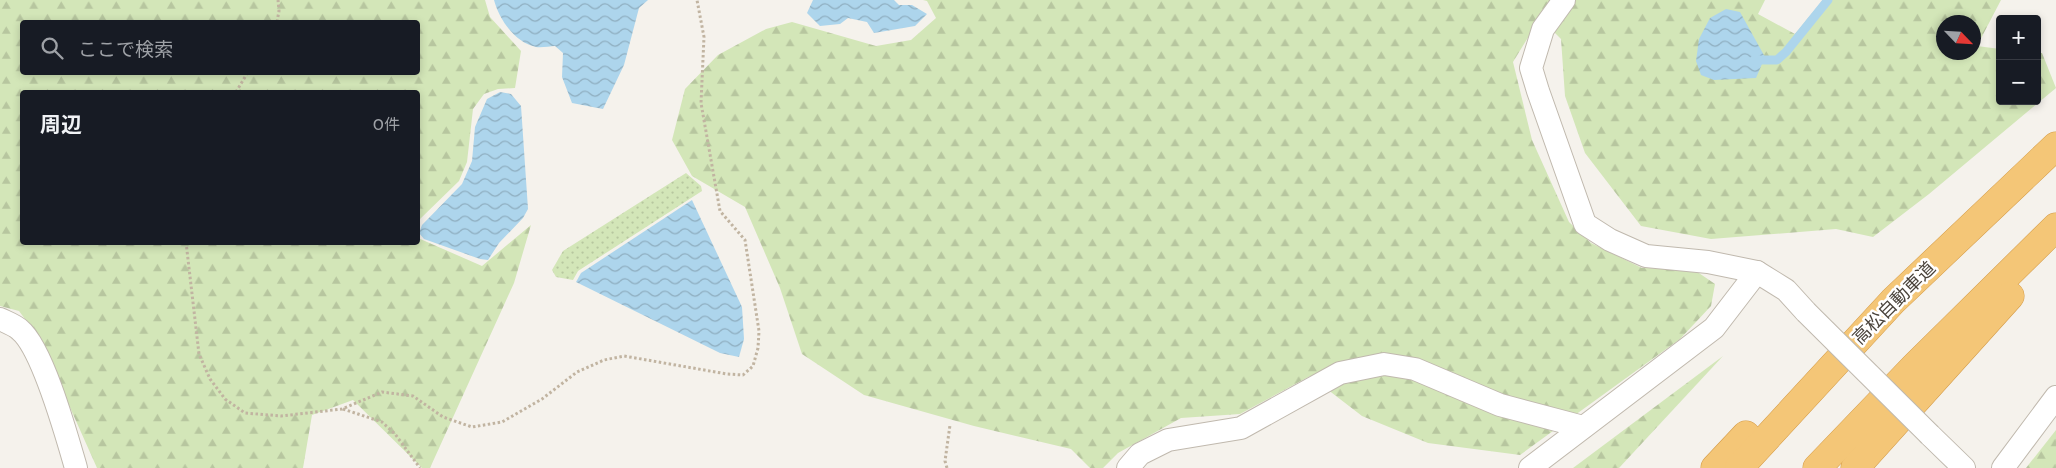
<!DOCTYPE html>
<html lang="ja">
<head>
<meta charset="utf-8">
<style>
  body { margin:0; font-family:Cabin,"Noto Sans JP",sans-serif; background:#242831; color:#f1f3f6 }
  .controls { position:absolute; right:15px; top:15px; display:grid; overflow:hidden; border-radius:5px; box-shadow:0 2px 8px #0003 }
  .controls button { width:45px; height:45px; display:grid; place-items:center; padding:0; border:0; border-bottom:1px solid #363941; background:#171b24; color:#f1f3f6; font:25px sans-serif }
  .compass { position:absolute; left:1936px; top:15px; width:45px; height:45px; border-radius:50%; background:#171b24; box-shadow:0 2px 8px #0003; rotate:115deg }
  .list { margin:0; padding:0; list-style:none }
  h2 { display:flex; justify-content:space-between; align-items:center; height:65px; margin:0; padding:0 20px; font-size:21px }
  h2 small { font-size:16px; font-weight:400; color:#9ea1a6 }
  .icon { flex:none; width:28px; height:28px; fill:none; stroke:currentColor; stroke-width:2; stroke-linecap:round; stroke-linejoin:round }
  .map { position:relative; flex:none; width:2056px; height:468px; overflow:hidden }
  .search { position:absolute; background:#171b24; box-shadow:0 2px 8px #0003; left:20px; top:20px; width:400px; height:55px; display:flex; align-items:center; gap:12px; box-sizing:border-box; padding:0 18px; border-radius:5px; color:#9ea1a6; font-size:19px }
  .panel { position:absolute; background:#171b24; box-shadow:0 2px 8px #0003; left:20px; top:90px; width:400px; height:155px; border-radius:5px }
  .map>svg:first-child { display:block }
  .grass { fill:url(#grass-dots) }
  .forest { fill:url(#forest-firs); fill-rule:evenodd }
  .water { fill:url(#water-waves) }
  .lines { fill:none; stroke-linecap:round; stroke-linejoin:round }
  .stream { stroke:#add5ec; stroke-width:9 }
  .minor-casing { stroke:#c0b9ae; stroke-width:24 }
  .motorway-casing { stroke:#d49b47; stroke-width:29 }
  .path { stroke:#c1b4a1; stroke-width:3; stroke-dasharray:2.5 2.5; stroke-linecap:butt }
  .minor { stroke:#fff; stroke-width:22 }
  .motorway { stroke:#f4c677; stroke-width:28 }
  .minor-bridge-casing { stroke:#c0b9ae; stroke-width:24; stroke-linecap:butt }
  .minor-bridge { stroke:#fff; stroke-width:22 }
  .labels { text-anchor:middle; dominant-baseline:central; stroke-width:5; stroke-linejoin:round; paint-order:stroke }
  .street-label { font-size:18px; fill:#49423a; stroke:#fff }
</style>
</head>
<body>
<div class="map">
<svg width="2056" height="468" viewBox="0 0 2056 468">
  <defs>
    <pattern id="grass-dots" width="8" height="8" patternUnits="userSpaceOnUse" patternTransform="scale(1.25)"><rect width="8" height="8" fill="#d3e6b8"/><path d="M2 2h.1M6 6h.1" fill="none" stroke="#b7c69f" stroke-width="1.8" stroke-linecap="round"/></pattern>
    <pattern id="forest-firs" width="22" height="20" patternUnits="userSpaceOnUse" patternTransform="scale(1.25)"><rect width="22" height="20" fill="#d3e6b8"/><path d="M5 1l3.5 6h-7zM16 11l3.5 6h-7z" fill="#b7c69f"/></pattern>
    <pattern id="water-waves" width="16" height="10" patternUnits="userSpaceOnUse" patternTransform="scale(1.25)"><rect width="16" height="10" fill="#add5ec"/><path d="M0 5q4-4 8 0t8 0" fill="none" stroke="#8faec0"/></pattern>
  </defs>
  <rect width="100%" height="100%" fill="#f5f2ec"/>
  <path class="grass" d="M686,173L701,186L702,191L578,271L573,280L556,277L552,270L563,251Z"/>
  <g class="forest">
    <path d="M0,0H485L490,17L521,51L515,88L498,89L484,94L473,109L467,162L459,181L419,220L418,227V92H22V242H418V238L482,266L531,225L514,283L430,468H422L353,400L312,415L303,468H97L39,338L19,311L0,306ZM22,22H418V72H22Z"/>
    <path d="M923,0H1765L1758,14L1795,34L1823,0H2001L1977,46L2000,49V101H2037V53H2042L2056,88L1929,194L1873,237L1836,229L1711,239L1641,226L1585,153L1565,96L1561,39L1540,18L1513,62L1532,140L1569,222L1591,243L1642,268L1693,269L1715,284L1711,306L1680,339L1520,455L1428,443L1362,416L1310,376L1240,414L1181,418L1118,453L1103,468H1090L1071,449L974,426L864,395L802,354L780,288L745,207L692,176L672,140L685,89L718,55L766,29L792,22L876,46L911,40L936,18L927,1ZM1944,22H1974V52H1944Z"/>
    <path d="M1723,356L1619,468H1573Z"/>
    <path d="M2056,430V468H2026Z"/>
  </g>
  <g class="water">
    <path d="M494,0H648L639,8L624,65L603,109L572,103L562,77L563,53L555,46C550,46 542,48 536,47C515,43 499,19 494,0Z"/>
    <path d="M813,0H894L899,5H912L927,14L915,26L874,33L867,22L848,18L840,24L820,26L807,13Z"/>
    <path d="M1726,9L1740,12L1765,57L1756,78L1714,80L1701,75L1696,61L1699,39L1710,18Z"/>
    <path d="M500,92L511,94L521,106L528,209L523,218L499,243L488,260L480,259L424,239L419,233L422,225L462,184L472,161L475,127L487,99Z"/>
    <path d="M692,200L742,307L744,339L739,357L720,353L576,282L581,273Z"/>
  </g>
  <g class="lines">
    <path class="stream" d="M1754,60H1777L1786,52L1828,0"/>
    <defs>
      <g id="minor">
        <path d="M1564,0L1543,29L1531,68L1538,91L1585,224L1610,240L1646,256L1708,262L1757,272L1786,290L1806,312"/>
        <path d="M0,319C6,322 15,325 20,330C43,349 67,437 76,468"/>
        <path d="M1930,435L1964,468"/>
        <path d="M1128,468L1140,454L1168,440L1241,428L1340,373L1384,364L1415,369L1500,405L1583,427"/>
        <path d="M1530,468L1714,328L1757,272"/>
        <path d="M2003,468L2056,397"/>
      </g>
      <g id="motorway">
        <path d="M1715,468L1746,435"/>
        <path d="M1739,468L1893,301L2056,146"/>
        <path d="M1817,468L1915,366L2056,227"/>
        <path d="M1855,468L2010,296"/>
      </g>
    </defs>
    <use href="#minor" class="minor-casing"/>
    <use href="#motorway" class="motorway-casing"/>
    <g class="path">
      <path d="M277,22L279,11L278,0"/>
      <path d="M236,92L248,72"/>
      <path d="M186,242L199,354L210,379L225,399L245,413L281,416L342,409L382,392L413,396L443,417L472,427L502,422L542,399L577,372L604,360L624,356L727,374L743,375L753,366L758,348L759,331L745,240L720,211L701,103L704,37L697,0"/>
      <path d="M343,409L382,422L395,434L420,468"/>
      <path d="M947,468L945,461L950,425"/>
    </g>
    <use href="#minor" class="minor"/>
    <use href="#motorway" class="motorway"/>
    <defs>
      <path id="minor-bridge" d="M1806,312L1930,435"/>
    </defs>
    <use href="#minor-bridge" class="minor-bridge-casing"/>
    <use href="#minor-bridge" class="minor-bridge"/>
  </g>
  <g class="labels">
    <g class="street-label">
      <text transform="translate(1894 303) rotate(-45)">高松自動車道</text>
    </g>
  </g>
</svg>
<div class="controls">
<button>+</button>
<button>−</button>
</div>
<svg class="compass" viewBox="-18 -18 36 36"><path d="M0-13l5 13h-10z" fill="#e53935"/><path d="M0 13l5-13h-10z" fill="#9ea1a6"/></svg>
<div class="search"><svg class="icon" aria-label="search" viewBox="0 0 24 24"><circle cx="10" cy="10" r="6"/><path d="M15 15l6 6"/></svg>ここで検索</div>
<section class="panel">
<h2>周辺<small>0件</small></h2>
<ul class="list">
</ul>
</section>
</div>
</body>
</html>
